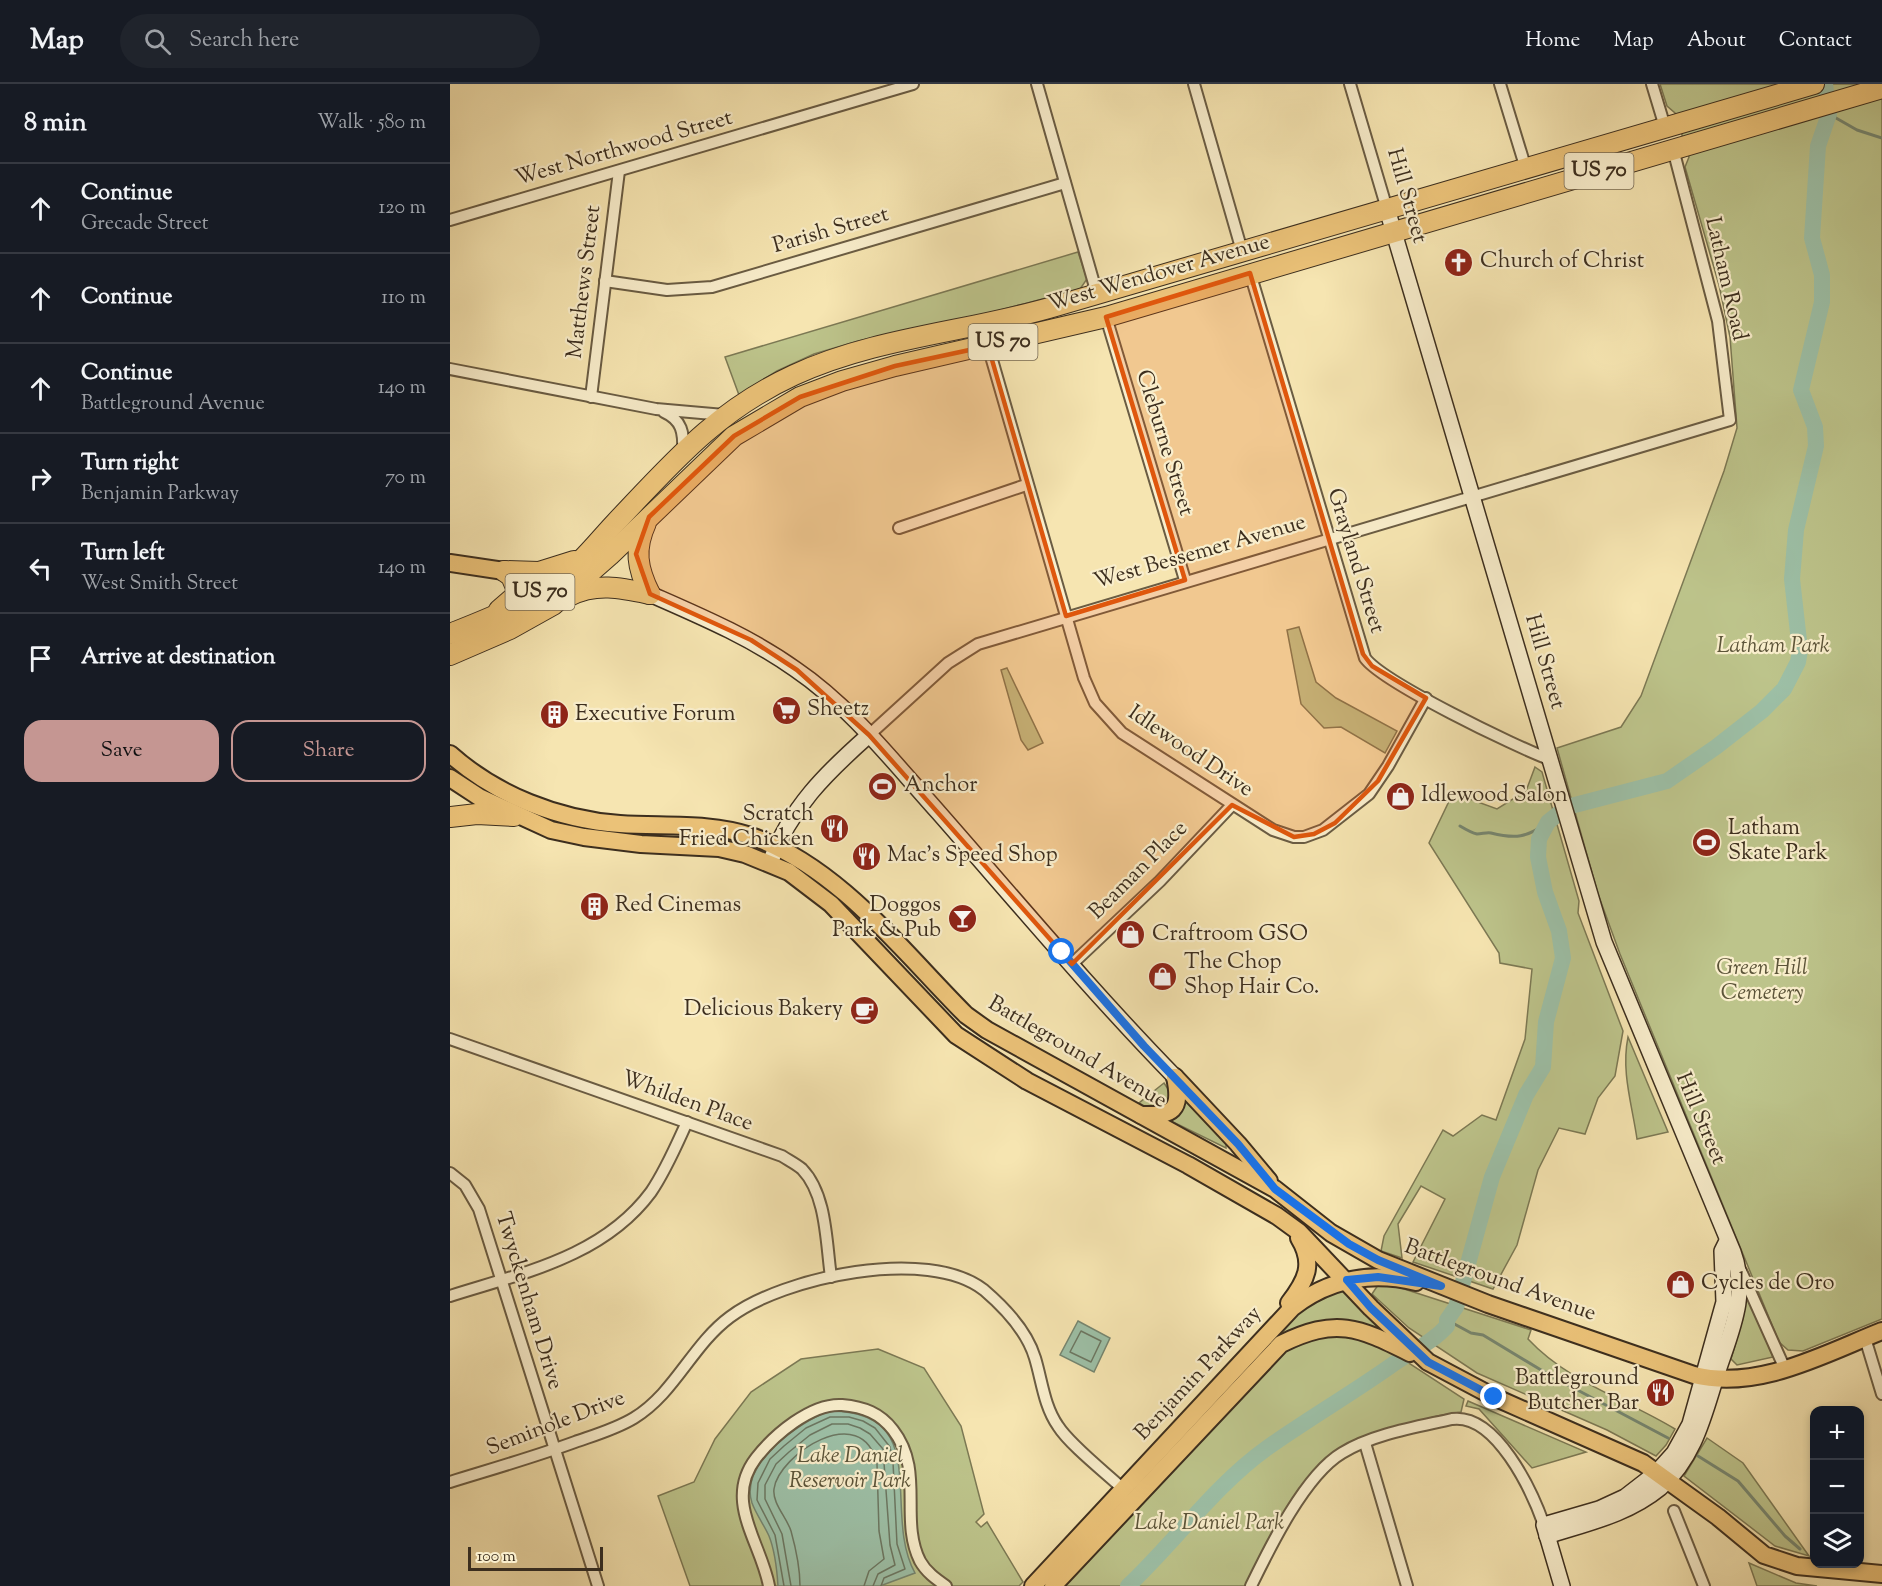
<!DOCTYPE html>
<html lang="en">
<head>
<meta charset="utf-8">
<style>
  body { margin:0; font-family:"Sorts Mill Goudy",serif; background:#20242c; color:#f1f3f6 }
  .controls { position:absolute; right:18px; bottom:18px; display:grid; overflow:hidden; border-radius:12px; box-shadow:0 3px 9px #0003 }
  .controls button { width:54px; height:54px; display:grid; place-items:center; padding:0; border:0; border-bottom:2px solid #363941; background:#171b24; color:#f1f3f6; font:30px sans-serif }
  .scale { position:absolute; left:18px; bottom:15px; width:135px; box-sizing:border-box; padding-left:6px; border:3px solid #3c2e1e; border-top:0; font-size:16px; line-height:21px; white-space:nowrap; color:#3c2e1e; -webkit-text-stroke:4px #f9eecc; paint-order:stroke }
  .stop { position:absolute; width:18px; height:18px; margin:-14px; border:4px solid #1a73e8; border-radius:50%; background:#fff }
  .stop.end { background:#1a73e8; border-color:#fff; box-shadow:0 2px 6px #0008 }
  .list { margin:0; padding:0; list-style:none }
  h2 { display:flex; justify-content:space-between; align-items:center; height:78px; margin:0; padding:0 24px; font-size:26px }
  h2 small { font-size:20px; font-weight:400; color:#9ea1a6 }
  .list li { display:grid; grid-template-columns:39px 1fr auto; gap:18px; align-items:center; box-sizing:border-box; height:90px; padding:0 24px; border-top:2px solid #363941 }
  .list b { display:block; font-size:22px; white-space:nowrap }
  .list p { margin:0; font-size:20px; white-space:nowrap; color:#9ea1a6 }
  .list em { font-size:20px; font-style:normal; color:#9ea1a6 }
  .actions { display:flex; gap:12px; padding:18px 24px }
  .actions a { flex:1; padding:14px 0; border:2px solid #c59692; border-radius:18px; text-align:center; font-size:21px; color:#c59692 }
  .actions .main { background:#c59692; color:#111 }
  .icon { flex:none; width:33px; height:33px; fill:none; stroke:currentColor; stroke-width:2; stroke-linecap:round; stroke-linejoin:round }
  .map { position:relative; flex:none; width:1432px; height:1502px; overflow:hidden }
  header { display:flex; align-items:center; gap:36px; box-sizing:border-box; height:84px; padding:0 30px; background:#171b24; border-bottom:2px solid #363941 }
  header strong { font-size:28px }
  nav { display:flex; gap:33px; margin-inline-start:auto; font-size:21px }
  .search { width:420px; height:54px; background:#20242c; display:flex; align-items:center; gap:15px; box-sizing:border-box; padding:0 21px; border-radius:33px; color:#9ea1a6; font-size:22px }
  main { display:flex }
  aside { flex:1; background:#171b24 }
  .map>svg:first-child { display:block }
  .green { fill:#bdc48b; stroke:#7c7954; stroke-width:1.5 }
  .water { fill:#9dc0a7; stroke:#768670; stroke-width:1.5 }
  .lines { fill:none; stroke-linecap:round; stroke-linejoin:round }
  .shore { stroke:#6c7762; stroke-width:1.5 }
  .stream { stroke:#768670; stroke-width:3 }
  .river { stroke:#9dc0a7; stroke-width:16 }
  .street-casing { stroke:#6a5c43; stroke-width:14 }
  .secondary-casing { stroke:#3c2e1e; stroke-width:18 }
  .primary-casing { stroke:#3c2e1e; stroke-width:20 }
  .highway-casing { stroke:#3c2e1e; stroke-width:22 }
  .street { stroke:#f9eecc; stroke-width:10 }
  .secondary { stroke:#f9eecc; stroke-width:15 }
  .primary { stroke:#ebc278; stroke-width:16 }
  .highway { stroke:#ebc278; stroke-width:20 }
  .route { stroke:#1a73e8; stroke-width:8 }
  .marked { fill:#df570d; fill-opacity:0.2; stroke:#df570d; stroke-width:4.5; stroke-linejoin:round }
  .labels { text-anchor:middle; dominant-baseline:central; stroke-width:4.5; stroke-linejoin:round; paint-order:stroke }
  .shield { fill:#f9eecc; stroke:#756852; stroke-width:1.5 }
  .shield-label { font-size:21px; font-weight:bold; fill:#3c2e1e }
  .street-label { font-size:22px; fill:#3c2e1e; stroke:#f9eecc }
  .poi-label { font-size:22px; fill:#3c2e1e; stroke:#f9eecc; text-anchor:start }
  .park-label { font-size:22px; font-style:italic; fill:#5c5439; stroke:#f9eecc }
</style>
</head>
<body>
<header>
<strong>Map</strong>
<div class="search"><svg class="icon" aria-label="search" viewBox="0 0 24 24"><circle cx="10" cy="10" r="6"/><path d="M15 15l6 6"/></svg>Search here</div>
<nav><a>Home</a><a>Map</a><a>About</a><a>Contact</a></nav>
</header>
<main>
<aside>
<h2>8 min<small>Walk · 580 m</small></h2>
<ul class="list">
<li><svg class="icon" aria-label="ahead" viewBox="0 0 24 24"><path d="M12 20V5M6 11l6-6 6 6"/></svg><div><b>Continue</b><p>Grecade Street</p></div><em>120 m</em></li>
<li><svg class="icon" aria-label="ahead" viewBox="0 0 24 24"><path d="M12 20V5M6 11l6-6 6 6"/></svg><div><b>Continue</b></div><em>110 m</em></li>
<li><svg class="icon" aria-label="ahead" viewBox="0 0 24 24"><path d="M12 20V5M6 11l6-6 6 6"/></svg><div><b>Continue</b><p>Battleground Avenue</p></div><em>140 m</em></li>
<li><svg class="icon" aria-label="right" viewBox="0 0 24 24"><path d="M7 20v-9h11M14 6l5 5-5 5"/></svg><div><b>Turn right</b><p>Benjamin Parkway</p></div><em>70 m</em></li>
<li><svg class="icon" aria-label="left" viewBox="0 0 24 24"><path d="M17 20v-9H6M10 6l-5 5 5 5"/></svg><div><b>Turn left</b><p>West Smith Street</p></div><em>140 m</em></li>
<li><svg class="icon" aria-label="arrive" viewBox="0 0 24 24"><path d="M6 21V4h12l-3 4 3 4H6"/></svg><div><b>Arrive at destination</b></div></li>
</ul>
<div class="actions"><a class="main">Save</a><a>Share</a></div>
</aside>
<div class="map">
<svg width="1432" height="1502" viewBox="0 0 1432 1502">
  <rect width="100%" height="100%" fill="#f6e5b1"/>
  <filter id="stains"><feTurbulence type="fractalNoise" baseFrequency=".00333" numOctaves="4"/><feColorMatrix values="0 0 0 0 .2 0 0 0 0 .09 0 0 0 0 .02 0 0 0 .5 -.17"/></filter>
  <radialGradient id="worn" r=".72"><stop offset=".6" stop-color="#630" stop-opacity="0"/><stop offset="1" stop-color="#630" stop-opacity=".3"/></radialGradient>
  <g class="green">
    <path d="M1210,0H1432V1235L1353,1267L1338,1266L1329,1258L1170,870L1148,810L1107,664L1171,643L1191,612L1274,387L1287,344L1280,253L1269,201L1235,83L1239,73L1225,29L1217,22Z"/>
    <path d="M628,168L637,195L630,205L543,228L408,257L364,270L327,287L289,311L275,273Z"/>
    <path d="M849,543L866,598L886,614L947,647L935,669L891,643L874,644L851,620L837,546Z"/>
    <path d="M557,584L593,659L578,666L571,656L551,586Z"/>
    <path d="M1085,683L1092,688L1129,817L1128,829L1173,947L1165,992L1148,1014L1135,1050L1109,1044L1088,1086L1067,1161L1043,1205L963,1178L995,1115L971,1102L948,1140L952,1174L931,1167L934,1152L993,1046L1003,1052L1032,1031L1046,1036L1075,955L1082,885L1050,879L1049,869L979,759L1003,709L1047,725L1076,707Z"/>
    <path d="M1178,953L1218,1048L1187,1055C1182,1020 1171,988 1178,953Z"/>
    <path d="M714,999L720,1008L719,1020L701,1026L689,1019Z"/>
    <path d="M734,1014L776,1059V1064L721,1037Z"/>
    <path d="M928,1201L948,1203L1081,1246L1078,1255C1119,1299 1176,1315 1225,1345L1216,1361L1206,1372L1157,1346L1027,1289L959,1244L922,1210Z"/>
    <path d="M891,1204L937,1251C897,1229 860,1234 823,1258L820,1255L852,1224Z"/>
    <path d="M1295,1204L1323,1273L1287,1281L1281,1275L1293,1234Z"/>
    <path d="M874,1249L919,1253L1014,1315L1011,1328L987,1332L910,1355L873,1381L796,1502H614L834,1265Z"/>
    <path d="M428,1265L474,1284L511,1342L534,1430L526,1438L531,1443L537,1438L573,1498L569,1502H240L208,1412L244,1398L265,1355L301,1308L351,1275Z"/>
    <path d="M1018,1317L1136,1368L1082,1384L1029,1325L1016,1322Z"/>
    <path d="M1257,1354L1293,1379L1359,1472L1325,1462L1234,1392Z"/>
    <path d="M1299,1479L1346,1499L1367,1502H1307Z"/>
  </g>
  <g class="water">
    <path d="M628,1237L660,1254L644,1288L610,1271Z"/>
    <path d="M379,1327C485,1326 431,1428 465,1489L430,1502H328C327,1486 325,1467 319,1452C314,1441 306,1430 302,1419C289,1380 349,1338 379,1327Z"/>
  </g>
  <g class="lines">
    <g class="shore">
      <path d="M631,1247L651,1257L641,1278L620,1268Z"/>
      <path d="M334,1502L325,1451L307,1416L308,1399L320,1375L334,1362L356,1344L380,1333H399L413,1337L425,1344L440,1363L443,1378L447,1460L455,1485L434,1494L431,1502"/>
      <path d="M341,1502L332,1450L315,1415V1401L326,1380L339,1368L360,1351L382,1340H398L410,1344L420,1350L433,1365L440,1461L445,1481L428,1490L423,1502"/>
      <path d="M350,1502C350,1484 346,1465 341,1447C337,1434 322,1419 324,1405C328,1371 412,1315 427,1380L429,1447L434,1475L419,1487L414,1502"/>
    </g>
    <g class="stream">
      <path d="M1379,30L1407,46L1432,54"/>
      <path d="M1010,742C1015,745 1022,749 1027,750C1032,750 1037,748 1041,749C1065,755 1077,754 1098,738"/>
      <path d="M997,1236L1021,1249L1033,1251L1101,1292L1218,1354"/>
      <path d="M1248,1372L1288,1397L1335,1452L1350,1465"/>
    </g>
    <path class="river" d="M678,1502C725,1458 764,1402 817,1364C858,1335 901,1310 942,1281C960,1268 982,1259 997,1242V1236L1006,1223L1042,1093L1076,1011L1093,983L1096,938L1113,874L1109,847L1095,808L1088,773L1089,755L1098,738L1117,723L1217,697L1266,663L1312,627L1334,605L1348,578L1350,566L1342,495L1346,446L1366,362L1365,343L1351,306L1372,218V191L1362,154L1368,62L1379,30L1375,0"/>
    <defs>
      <g id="street">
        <path d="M587,0L647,210"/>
        <path d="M744,0L792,167"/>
        <path d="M900,0L937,125"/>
        <path d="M1050,0L1076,85"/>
        <path d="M1202,0L1215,43"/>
        <path d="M0,136L463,0"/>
        <path d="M800,189L915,574C932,598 1066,663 1099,675"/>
        <path d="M155,197L217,206L262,203L615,99"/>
        <path d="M656,233L735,496"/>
        <path d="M538,262L634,594L645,619L672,649L823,746L844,753H854L873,746L919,710L938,682L976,614"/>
        <path d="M0,285L206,325L274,331"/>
        <path d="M141,313L169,87"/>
        <path d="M214,328C232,336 234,349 233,367"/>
        <path d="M449,444L576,401"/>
        <path d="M419,651L498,579L528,560L1280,336L1268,237L1223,65"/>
        <path d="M622,880L710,797L782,721"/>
        <path d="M0,955L332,1072C338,1076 346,1080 352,1085C377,1111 376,1159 381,1193"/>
        <path d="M0,1089L15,1101L29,1125L148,1502"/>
        <path d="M1291,1187L1335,1285"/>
        <path d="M0,1212C72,1189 153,1173 201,1108C216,1086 226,1062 237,1038"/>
        <path d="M1415,1254L1432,1310"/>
        <path d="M915,1359L957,1502"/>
        <path d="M0,1398C42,1385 84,1373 125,1358C145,1351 166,1345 184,1334C225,1309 242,1261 280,1233C333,1193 478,1162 534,1206C555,1224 577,1247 585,1274C592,1297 594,1322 608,1342C620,1361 656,1389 673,1405"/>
        <path d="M1224,1427L1254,1502"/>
        <path d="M319,1502C311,1458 273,1417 306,1374C324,1351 361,1319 392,1321C414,1323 430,1329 443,1346C475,1387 449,1435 470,1477C476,1488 486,1495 496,1502"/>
        <path d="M801,1502C820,1463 855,1391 892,1369C923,1350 967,1343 1002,1335C1046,1329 1082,1407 1094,1441"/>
      </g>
      <g id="secondary">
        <path d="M937,125L1154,858L1283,1168C1300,1213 1278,1253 1265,1296C1253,1335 1243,1375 1210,1404C1177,1431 1137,1439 1097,1452"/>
        <path d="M200,510C250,532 300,553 345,585C401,623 444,679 489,729C567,818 643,909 725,993"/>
        <path d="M320,779C340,724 376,689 419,651"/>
        <path d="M1112,1502L1094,1441L1149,1425L1175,1413L1206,1389L1224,1369L1240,1340L1274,1218L1272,1167L1277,1157"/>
      </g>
      <g id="primary">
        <path d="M0,479L54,487"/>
        <path d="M0,670C46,711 109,736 170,740C213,743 259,738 301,752C389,783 452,867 516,931L537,946L825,1105L881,1149L928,1176L1038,1220L1244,1291C1308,1307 1374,1270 1432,1247"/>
        <path d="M0,694L29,713L101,746L134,753L191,760L269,764L295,770L339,788L381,820L506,951L577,997L738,1081L827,1132L849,1148L921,1224L978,1278L1044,1313L1193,1379L1268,1433L1314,1471L1347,1482L1432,1490"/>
        <path d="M725,993L788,1060L819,1097"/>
        <path d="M691,1031C723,1032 732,1027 725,993"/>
        <path d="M839,1219C856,1197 865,1180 849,1154"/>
        <path d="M583,1502L842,1224C879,1195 920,1187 966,1198"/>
        <path d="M603,1502L831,1260C886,1233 908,1243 960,1269"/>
      </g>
      <g id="highway">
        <path d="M196,439C184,465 187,484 200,510"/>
        <path d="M54,487L89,488L124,477"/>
        <path d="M119,512C146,498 172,504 200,510"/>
        <path d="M49,526L64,513L67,506L61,492L54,487"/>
        <path d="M0,550C40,534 80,519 114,492C133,477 149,456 166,438C223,378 266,327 344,291C426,253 519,248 606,222C858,148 1111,75 1364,0"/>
        <path d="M0,571L60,545L103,521L160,471L284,352L350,313L392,297L445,282L656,233L1432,4"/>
        <path d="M0,733L27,730L64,732"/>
      </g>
    </defs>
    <use href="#street" class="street-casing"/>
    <use href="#secondary" class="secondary-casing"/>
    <use href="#primary" class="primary-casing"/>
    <use href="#highway" class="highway-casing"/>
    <use href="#street" class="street"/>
    <use href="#secondary" class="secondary"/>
    <use href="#primary" class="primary"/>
    <use href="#highway" class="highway"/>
  </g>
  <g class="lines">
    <path class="route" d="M612,868L694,962L788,1060L825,1105L899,1160L928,1176L991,1202L928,1193L897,1196L921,1224L978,1278L1044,1313"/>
  </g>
  <path class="marked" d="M800,189L913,570L922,582L976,614L928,697L885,739L864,750L844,753L782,721L622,880L419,651L347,586L301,556L200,510L186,470L199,433L284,352L350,313L445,282L538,262L616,532L735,496L656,233Z"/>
  <defs>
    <symbol id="church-disc" viewBox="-11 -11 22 22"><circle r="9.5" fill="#8f2418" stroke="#f9eecc"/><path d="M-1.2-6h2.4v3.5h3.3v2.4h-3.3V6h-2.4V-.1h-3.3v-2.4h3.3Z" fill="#fff"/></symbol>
    <symbol id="supermarket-disc" viewBox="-11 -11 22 22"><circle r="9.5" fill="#8f2418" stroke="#f9eecc"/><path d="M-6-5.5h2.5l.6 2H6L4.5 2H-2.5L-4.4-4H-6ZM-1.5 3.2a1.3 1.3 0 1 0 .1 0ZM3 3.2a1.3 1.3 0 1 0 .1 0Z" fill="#fff"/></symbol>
    <symbol id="building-disc" viewBox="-11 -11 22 22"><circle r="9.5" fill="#8f2418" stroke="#f9eecc"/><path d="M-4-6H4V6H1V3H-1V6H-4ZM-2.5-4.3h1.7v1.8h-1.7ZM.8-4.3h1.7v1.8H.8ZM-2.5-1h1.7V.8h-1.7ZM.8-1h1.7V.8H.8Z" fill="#fff"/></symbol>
    <symbol id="stadium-disc" viewBox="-11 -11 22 22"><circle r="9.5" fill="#8f2418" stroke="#f9eecc"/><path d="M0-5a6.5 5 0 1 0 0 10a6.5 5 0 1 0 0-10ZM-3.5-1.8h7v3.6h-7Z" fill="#fff"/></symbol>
    <symbol id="shop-disc" viewBox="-11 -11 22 22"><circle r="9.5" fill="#8f2418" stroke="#f9eecc"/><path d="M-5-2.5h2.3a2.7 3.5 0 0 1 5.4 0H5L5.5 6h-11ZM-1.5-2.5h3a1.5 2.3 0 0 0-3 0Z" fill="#fff"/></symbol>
    <symbol id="restaurant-disc" viewBox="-11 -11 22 22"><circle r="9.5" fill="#8f2418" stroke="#f9eecc"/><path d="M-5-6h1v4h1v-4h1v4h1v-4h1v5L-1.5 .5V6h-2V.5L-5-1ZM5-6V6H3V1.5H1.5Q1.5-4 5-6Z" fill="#fff"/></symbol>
    <symbol id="bar-disc" viewBox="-11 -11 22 22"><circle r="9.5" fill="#8f2418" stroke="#f9eecc"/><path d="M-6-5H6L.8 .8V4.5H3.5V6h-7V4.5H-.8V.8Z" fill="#fff"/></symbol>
    <symbol id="cafe-disc" viewBox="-11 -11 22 22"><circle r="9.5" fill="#8f2418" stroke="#f9eecc"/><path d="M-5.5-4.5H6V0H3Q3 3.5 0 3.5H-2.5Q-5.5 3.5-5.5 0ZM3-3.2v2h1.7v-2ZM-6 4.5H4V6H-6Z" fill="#fff"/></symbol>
  </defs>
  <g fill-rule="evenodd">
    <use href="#church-disc" x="992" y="162" width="33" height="33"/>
    <use href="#supermarket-disc" x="320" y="610" width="33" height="33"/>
    <use href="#building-disc" x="88" y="614" width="33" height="33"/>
    <use href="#stadium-disc" x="416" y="686" width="33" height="33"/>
    <use href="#shop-disc" x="934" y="696" width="33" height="33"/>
    <use href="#restaurant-disc" x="368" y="728" width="33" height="33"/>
    <use href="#stadium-disc" x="1240" y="742" width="33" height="33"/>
    <use href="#restaurant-disc" x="400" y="756" width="33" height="33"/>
    <use href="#building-disc" x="128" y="806" width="33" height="33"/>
    <use href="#bar-disc" x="496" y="818" width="33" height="33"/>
    <use href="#shop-disc" x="664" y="834" width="33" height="33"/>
    <use href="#shop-disc" x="696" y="876" width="33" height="33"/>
    <use href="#cafe-disc" x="398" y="910" width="33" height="33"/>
    <use href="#shop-disc" x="1214" y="1184" width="33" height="33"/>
    <use href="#restaurant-disc" x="1194" y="1292" width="33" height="33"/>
  </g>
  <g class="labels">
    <g class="shield">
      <rect x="1114.5" y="69" width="69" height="36" rx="4.5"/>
      <rect x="518.5" y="240" width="69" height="36" rx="4.5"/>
      <rect x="55.5" y="490" width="69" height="36" rx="4.5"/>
    </g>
    <g class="shield-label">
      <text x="1149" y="87">US 70</text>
      <text x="553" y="258">US 70</text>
      <text x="90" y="508">US 70</text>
    </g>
    <g class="street-label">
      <text transform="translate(174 65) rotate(-16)">West Northwood Street</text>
      <text transform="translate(956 112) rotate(74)">Hill Street</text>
      <text transform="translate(381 147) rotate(-16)">Parish Street</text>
      <text transform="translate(709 190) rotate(-16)">West Wendover Avenue</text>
      <text transform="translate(1275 195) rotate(77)">Latham Road</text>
      <text transform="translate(135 198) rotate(-83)">Matthews Street</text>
      <text transform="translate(714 359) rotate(73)">Cleburne Street</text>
      <text transform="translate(750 469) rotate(-16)">West Bessemer Avenue</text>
      <text transform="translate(905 477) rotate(73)">Grayland Street</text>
      <text transform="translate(1094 578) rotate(74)">Hill Street</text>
      <text transform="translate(740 668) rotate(34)">Idlewood Drive</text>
      <text transform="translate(689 787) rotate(-45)">Beaman Place</text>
      <text transform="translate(627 969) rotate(30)">Battleground Avenue</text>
      <text transform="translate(237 1018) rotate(20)">Whilden Place</text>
      <text transform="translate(1250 1035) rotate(67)">Hill Street</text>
      <text transform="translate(1050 1197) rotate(20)">Battleground Avenue</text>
      <text transform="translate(78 1217) rotate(73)">Twyckenham Drive</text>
      <text transform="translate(749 1290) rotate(-47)">Benjamin Parkway</text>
      <text transform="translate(106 1340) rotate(-21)">Seminole Drive</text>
    </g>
    <g class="poi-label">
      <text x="1030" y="178">Church of Christ</text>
      <text x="357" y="626">Sheetz</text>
      <text x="125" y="631">Executive Forum</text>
      <text x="454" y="702">Anchor</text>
      <text x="971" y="712">Idlewood Salon</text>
      <text x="364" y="731" text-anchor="end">Scratch<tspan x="364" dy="25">Fried Chicken</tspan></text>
      <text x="1278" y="745">Latham<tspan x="1278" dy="25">Skate Park</tspan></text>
      <text x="437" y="772">Mac's Speed Shop</text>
      <text x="165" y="822">Red Cinemas</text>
      <text x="491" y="822" text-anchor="end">Doggos<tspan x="491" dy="25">Park &amp; Pub</tspan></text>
      <text x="702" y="851">Craftroom GSO</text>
      <text x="734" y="879">The Chop<tspan x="734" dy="25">Shop Hair Co.</tspan></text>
      <text x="393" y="926" text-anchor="end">Delicious Bakery</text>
      <text x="1251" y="1200">Cycles de Oro</text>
      <text x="1189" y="1295" text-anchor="end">Battleground<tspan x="1189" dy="25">Butcher Bar</tspan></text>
    </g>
    <g class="park-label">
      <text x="1323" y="563">Latham Park</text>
      <text x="1312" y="885">Green Hill<tspan x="1312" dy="25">Cemetery</tspan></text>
      <text x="400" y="1373">Lake Daniel<tspan x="400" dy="25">Reservoir Park</tspan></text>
      <text x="759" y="1440">Lake Daniel Park</text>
    </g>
  </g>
  <rect width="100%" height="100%" filter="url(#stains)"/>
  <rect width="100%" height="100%" fill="url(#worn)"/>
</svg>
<div class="controls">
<button>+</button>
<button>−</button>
<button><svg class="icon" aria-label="layers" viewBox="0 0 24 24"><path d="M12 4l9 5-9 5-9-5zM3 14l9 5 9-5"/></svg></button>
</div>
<div class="scale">100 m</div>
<div class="stop" style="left:612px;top:868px"></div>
<div class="stop end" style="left:1044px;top:1313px"></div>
</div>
</main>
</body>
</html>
